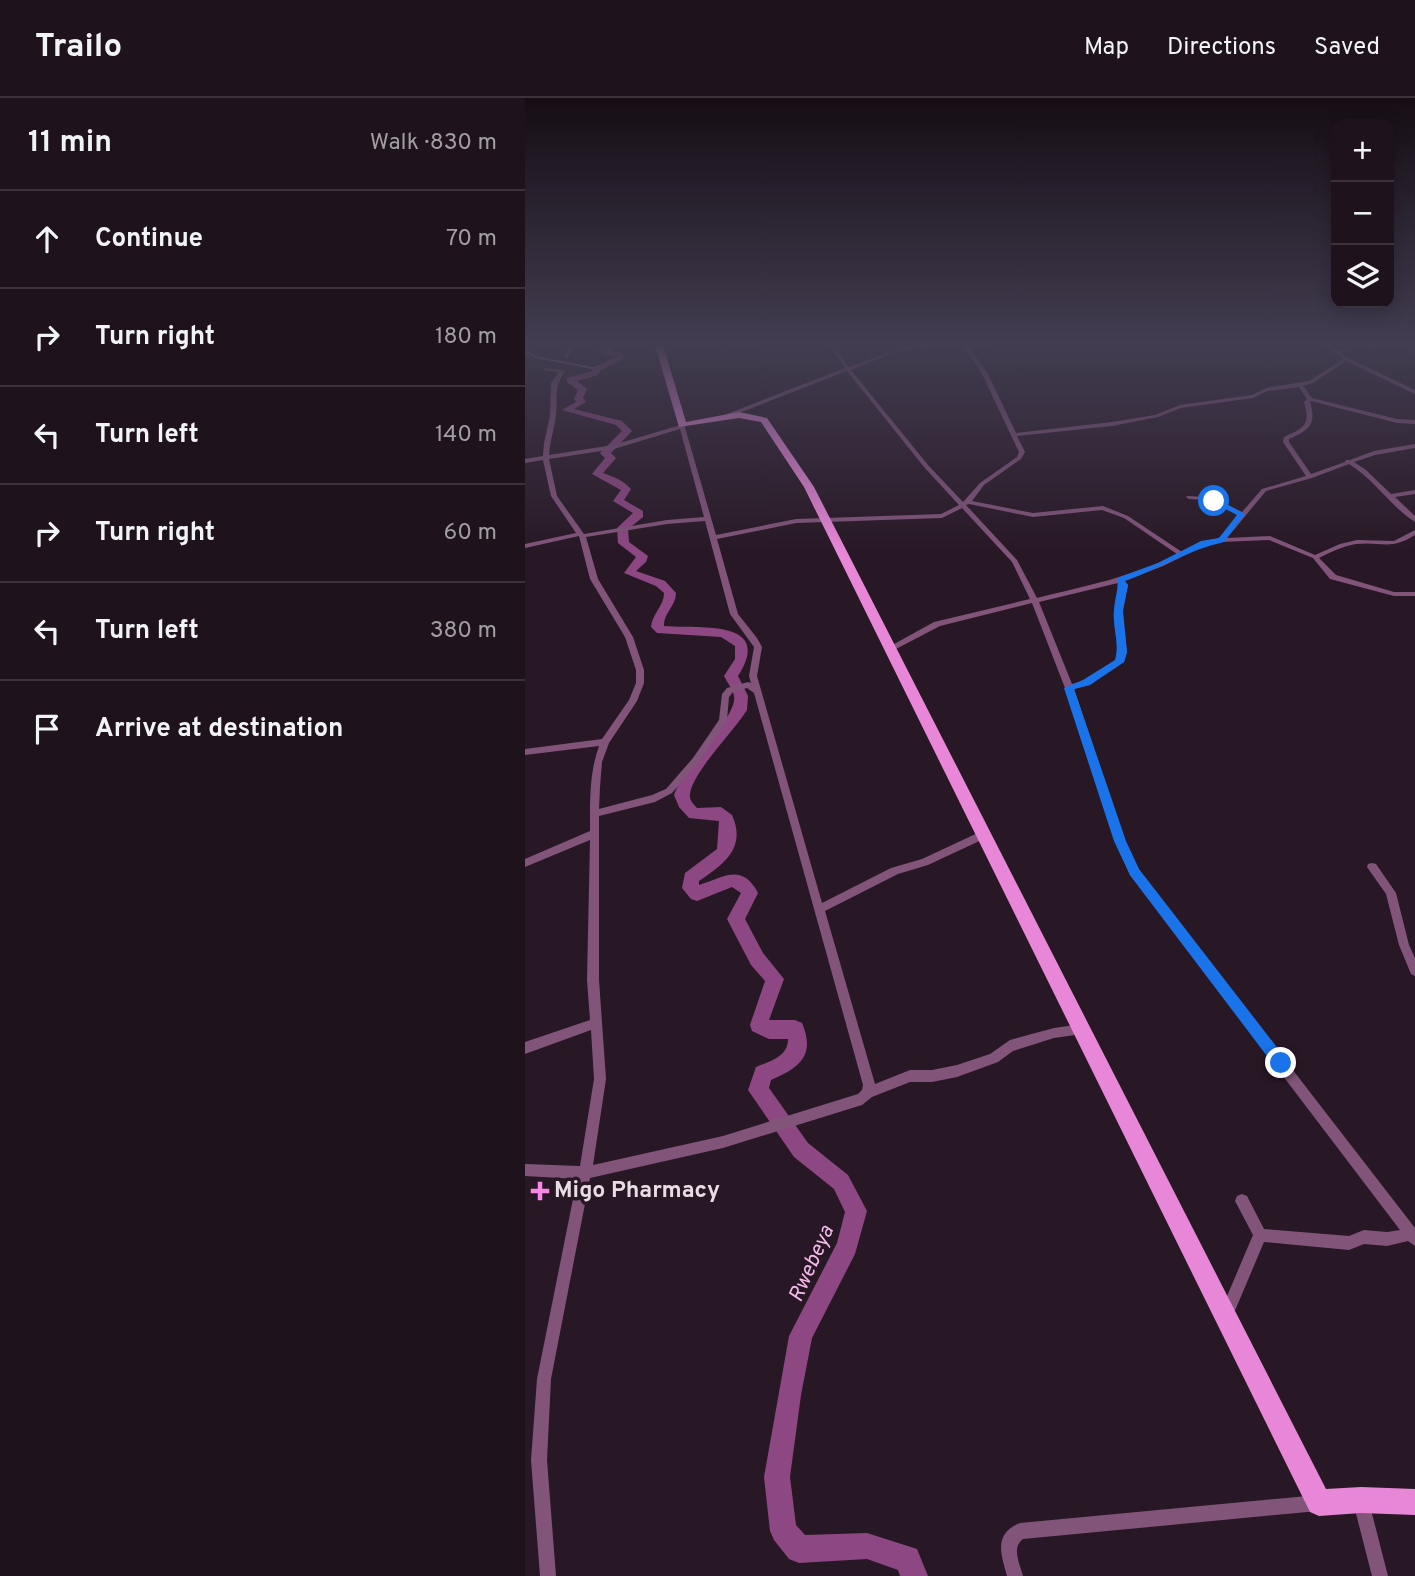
<!DOCTYPE html>
<html lang="en">
<head>
<meta charset="utf-8">
<style>
  body { margin:0; font-family:Overpass,sans-serif; background:#261b25; color:#f1f3f6 }
  .controls { position:absolute; right:21px; top:21px; display:grid; overflow:hidden; border-radius:14px; box-shadow:0 4px 18px #0003 }
  .controls button { width:63px; height:63px; display:grid; place-items:center; padding:0; border:0; border-bottom:2px solid #3c323b; background:#1e121c; color:#f1f3f6; font:35px sans-serif }
  .stop { position:absolute; width:21px; height:21px; margin:-16px; border:5px solid #1a73e8; border-radius:50%; background:#fff }
  .stop.end { background:#1a73e8; border-color:#fff; box-shadow:0 2px 7px #0008 }
  .list { margin:0; padding:0; list-style:none }
  h2 { display:flex; justify-content:space-between; align-items:center; height:91px; margin:0; padding:0 28px; font-size:30px }
  h2 small { font-size:23px; font-weight:400; color:#a19ea3 }
  .list li { display:grid; grid-template-columns:46px 1fr auto; gap:21px; align-items:center; box-sizing:border-box; height:98px; padding:0 28px; border-top:2px solid #3c323b }
  .list b { display:block; font-size:26px; white-space:nowrap }
  .list em { font-size:23px; font-style:normal; color:#a19ea3 }
  .icon { flex:none; width:38px; height:38px; fill:none; stroke:currentColor; stroke-width:2; stroke-linecap:round; stroke-linejoin:round }
  .map { position:relative; flex:none; width:890px; height:1478px; overflow:hidden }
  header { display:flex; align-items:center; gap:42px; box-sizing:border-box; height:98px; padding:0 35px; background:#1e121c; border-bottom:2px solid #3c323b }
  header strong { font-size:33px }
  nav { display:flex; gap:38px; margin-inline-start:auto; font-size:24px }
  main { display:flex }
  aside { flex:1; background:#1e121c }
  .map>svg:first-child { display:block }
  .lines { fill:none; stroke-linecap:round; stroke-linejoin:round }
  .stream { stroke:#a874a0; stroke-width:2 }
  .river { fill:#8d4782; fill-rule:evenodd }
  .street { fill:#82547a; fill-rule:evenodd }
  .primary { fill:#e887d8; fill-rule:evenodd }
  .route { fill:#1a73e8 }
  .poi-dot { fill:#f987e8; stroke:#281825; stroke-width:2.5 }
  .labels { text-anchor:middle; dominant-baseline:central; stroke-width:7; stroke-linejoin:round; paint-order:stroke }
  .water-label { font-size:21px; font-style:italic; fill:#f5baea; stroke:#281825 }
  .near-poi-label { font-size:23px; font-weight:bold; fill:#e8dde6; stroke:#281825; text-anchor:start }
</style>
</head>
<body>
<header>
<strong>Trailo</strong>
<nav><a>Map</a><a>Directions</a><a>Saved</a></nav>
</header>
<main>
<aside>
<h2>11 min<small>Walk · 830 m</small></h2>
<ul class="list">
<li><svg class="icon" aria-label="ahead" viewBox="0 0 24 24"><path d="M12 20V5M6 11l6-6 6 6"/></svg><div><b>Continue</b></div><em>70 m</em></li>
<li><svg class="icon" aria-label="right" viewBox="0 0 24 24"><path d="M7 20v-9h11M14 6l5 5-5 5"/></svg><div><b>Turn right</b></div><em>180 m</em></li>
<li><svg class="icon" aria-label="left" viewBox="0 0 24 24"><path d="M17 20v-9H6M10 6l-5 5 5 5"/></svg><div><b>Turn left</b></div><em>140 m</em></li>
<li><svg class="icon" aria-label="right" viewBox="0 0 24 24"><path d="M7 20v-9h11M14 6l5 5-5 5"/></svg><div><b>Turn right</b></div><em>60 m</em></li>
<li><svg class="icon" aria-label="left" viewBox="0 0 24 24"><path d="M17 20v-9H6M10 6l-5 5 5 5"/></svg><div><b>Turn left</b></div><em>380 m</em></li>
<li><svg class="icon" aria-label="arrive" viewBox="0 0 24 24"><path d="M6 21V4h12l-3 4 3 4H6"/></svg><div><b>Arrive at destination</b></div></li>
</ul>
</aside>
<div class="map">
<svg width="890" height="1478" viewBox="0 0 890 1478">
  <rect width="100%" height="100%" fill="#281825"/>
  <g class="lines">
    <path class="stream" d="M0,253L11,259L72,271"/>
    <path class="river" d="M85,247H94L86,253L98,255L99,260L75,273L73,277L52,283L62,291L58,300L61,304L49,311L97,323L107,333L86,355L91,360L78,375C89,379 98,382 106,391L99,402L118,413V419L103,431L104,444L123,458L121,464L111,473L140,483L151,495C151,508 138,516 139,528C172,531 250,520 213,578L223,598L222,612C209,633 167,675 165,696C164,702 168,706 172,710L196,709L207,717C222,750 198,767 174,783V787C198,780 217,764 233,795L220,821L238,855L259,881L244,922H270L277,925C291,958 274,970 246,982L244,990L283,1045L323,1077L342,1113L330,1156L287,1240L276,1297L265,1379L271,1427L280,1437L342,1435L392,1451L403,1478H375L373,1472L342,1461L274,1465L264,1461L249,1442L245,1433L239,1379L264,1238L312,1145L320,1114L309,1091L269,1059L223,992L231,969C245,963 263,959 263,941H244L227,933L225,927L240,883L226,867L202,821L216,795L207,789L172,803L166,801L157,790L160,775L192,751L194,723L164,720L154,709L149,697C158,669 213,619 209,598C208,592 202,584 199,578L210,561V548L196,539L132,535L126,529C127,516 139,508 139,495L131,488L99,475L111,459L93,445L92,430L108,415L88,403L96,392L67,376L80,360L75,355L97,333L91,327L37,312L51,304L49,301L53,292L42,284V280L67,273L69,269L91,259L74,254Z"/>
    <g class="street">
      <path d="M44,247H48L43,260H39Z"/>
      <path d="M139,247H149L134,250L132,249Z"/>
      <path d="M196,247H201V248L199,249Z"/>
      <path d="M304,247H308L324,269L372,251L399,247H467L465,248L444,249L463,276L491,335L587,324L630,317L655,307L727,297L741,290L784,283L818,261L799,247H804L812,253L831,248L870,247L868,248L831,250L815,255L823,260L890,292V296L821,263L788,285L778,288L787,300L872,321L890,322V326L872,325L786,303L785,304C792,327 784,332 764,341V344L786,376L820,364L821,362H825L849,353L890,346V350L850,357L829,364L841,372L866,396L890,392V396L870,399L890,418V424C866,409 850,382 824,366L787,380L741,393L702,440L745,438L790,457L815,446L832,442L869,443L890,432V437C865,453 856,443 831,446C818,448 806,454 794,460L811,477L869,494H890V498H869L805,481L788,460L744,442L696,444L681,447L638,468L599,483L603,487L597,513L602,554L599,564L564,587L549,591L600,743L613,772L890,1130V1148L883,1143L862,1148L839,1146L824,1152L739,1144L706,1222L701,1224L696,1222L694,1217L728,1137L710,1103L712,1098L717,1096L722,1098L739,1131L824,1138L839,1132L862,1134L875,1132L605,777L590,743L540,590L507,505L415,528L369,552H366L362,550L409,524L505,501L487,464L437,410L417,420L271,425L192,441L213,516L232,540L237,549L232,578L297,805L366,770L397,761L457,733H463L465,736L463,739L403,767L373,776L300,813L350,986L385,972H407L432,967L465,956L485,942L529,930L557,926L561,927L563,931L561,935L557,936L529,940L488,953L473,964L432,979L407,984H385L347,999L337,1007L198,1050L65,1080L26,1281L22,1362L31,1478H15L6,1362L12,1281L52,1081L0,1078V1066L55,1068L69,981L66,932L0,956V944L65,922L62,882L65,742L0,769V761L65,733C65,704 64,676 74,648L0,657V651L77,641L104,602L111,585V572L100,539L65,481L54,438L0,450V446L51,435L26,398L18,362L0,365V361L18,358L19,345L25,318L26,285L34,274L18,272L21,270L40,273C28,291 33,298 31,317C29,331 25,344 24,357L88,347L159,326L191,437L271,421L416,416L434,407L399,369L322,273L206,318H202V316L320,270ZM401,249H439L457,276L494,354L492,359L455,385L438,404L403,367L326,272L373,253ZM774,289L782,301L779,304C786,327 779,330 759,339L758,344L781,378L737,391L717,414L686,399L662,398L661,399L664,401L683,402L714,417L694,440L677,444L657,454L603,418L578,408L508,415L447,403L459,387L496,361L500,354L492,338L587,328L633,319L656,310L728,300L742,293ZM155,331L179,419L142,422L59,436L32,398L24,361L89,351ZM444,406L508,419L577,412L599,420L652,456C608,479 560,488 512,500L492,462L441,407ZM180,423L205,516L229,549L224,578L226,585L223,584L202,590L197,596L194,622L168,660L141,691L127,697L74,711L75,689L77,664L84,645L112,603L119,585V572L108,539L73,481L61,439L142,426ZM593,485L595,487L589,513L594,554L591,563L558,583L547,586L514,504ZM222,590L229,595L338,987L337,992L333,996L198,1038L68,1067L81,981L74,882V718L130,704L147,695L174,664L202,622L204,599L208,594Z"/>
      <path d="M877,247H883L890,250V253Z"/>
      <path d="M847,765L851,766L871,795L884,847L890,860V878L886,876L874,847L861,796L842,769L843,766Z"/>
      <path d="M836,1396L842,1398L844,1404L863,1478H847L828,1404L830,1398Z"/>
      <path d="M793,1397L799,1399L801,1405L799,1411L793,1413L498,1441C486,1450 495,1466 498,1478H482C476,1456 468,1436 495,1425Z"/>
    </g>
    <path class="primary" d="M130,247H138L161,324L214,314L242,320L289,389L801,1391L836,1389L890,1391V1417L836,1415L794,1418L785,1414L279,389L236,324L214,320L154,329Z"/>
  </g>
  <linearGradient id="sky" x2="0" y2="1"><stop stop-color="#160d14"/><stop offset="0.54" stop-color="#423d51"/><stop offset="1" stop-color="#423d51" stop-opacity="0"/></linearGradient>
  <rect width="890" height="454" fill="url(#sky)"/>
  <path class="route" d="M687,401H692L720,416L699,444C666,451 633,471 600,483L603,487L598,513L602,554L599,564L565,587L549,591L601,743L614,771L761,961L763,965L756,972L751,970L605,777L589,743L539,590L558,582L590,562C595,545 587,529 589,512C590,499 594,490 592,480L633,465L676,443L694,440L712,417L687,404Z"/>
  <path class="poi-dot" d="M11.5 1082.5h7v7h7v7h-7v7h-7v-7h-7v-7h7z"/>
  <g class="labels">
    <g class="water-label">
      <text transform="translate(287 1166) rotate(-66)">Rwebeya</text>
    </g>
    <g class="near-poi-label">
      <text x="29" y="1093">Migo Pharmacy</text>
    </g>
  </g>
</svg>
<div class="controls">
<button>+</button>
<button>−</button>
<button><svg class="icon" aria-label="layers" viewBox="0 0 24 24"><path d="M12 4l9 5-9 5-9-5zM3 14l9 5 9-5"/></svg></button>
</div>
<div class="stop" style="left:689px;top:403px"></div>
<div class="stop end" style="left:756px;top:965px"></div>
</div>
</main>
</body>
</html>
